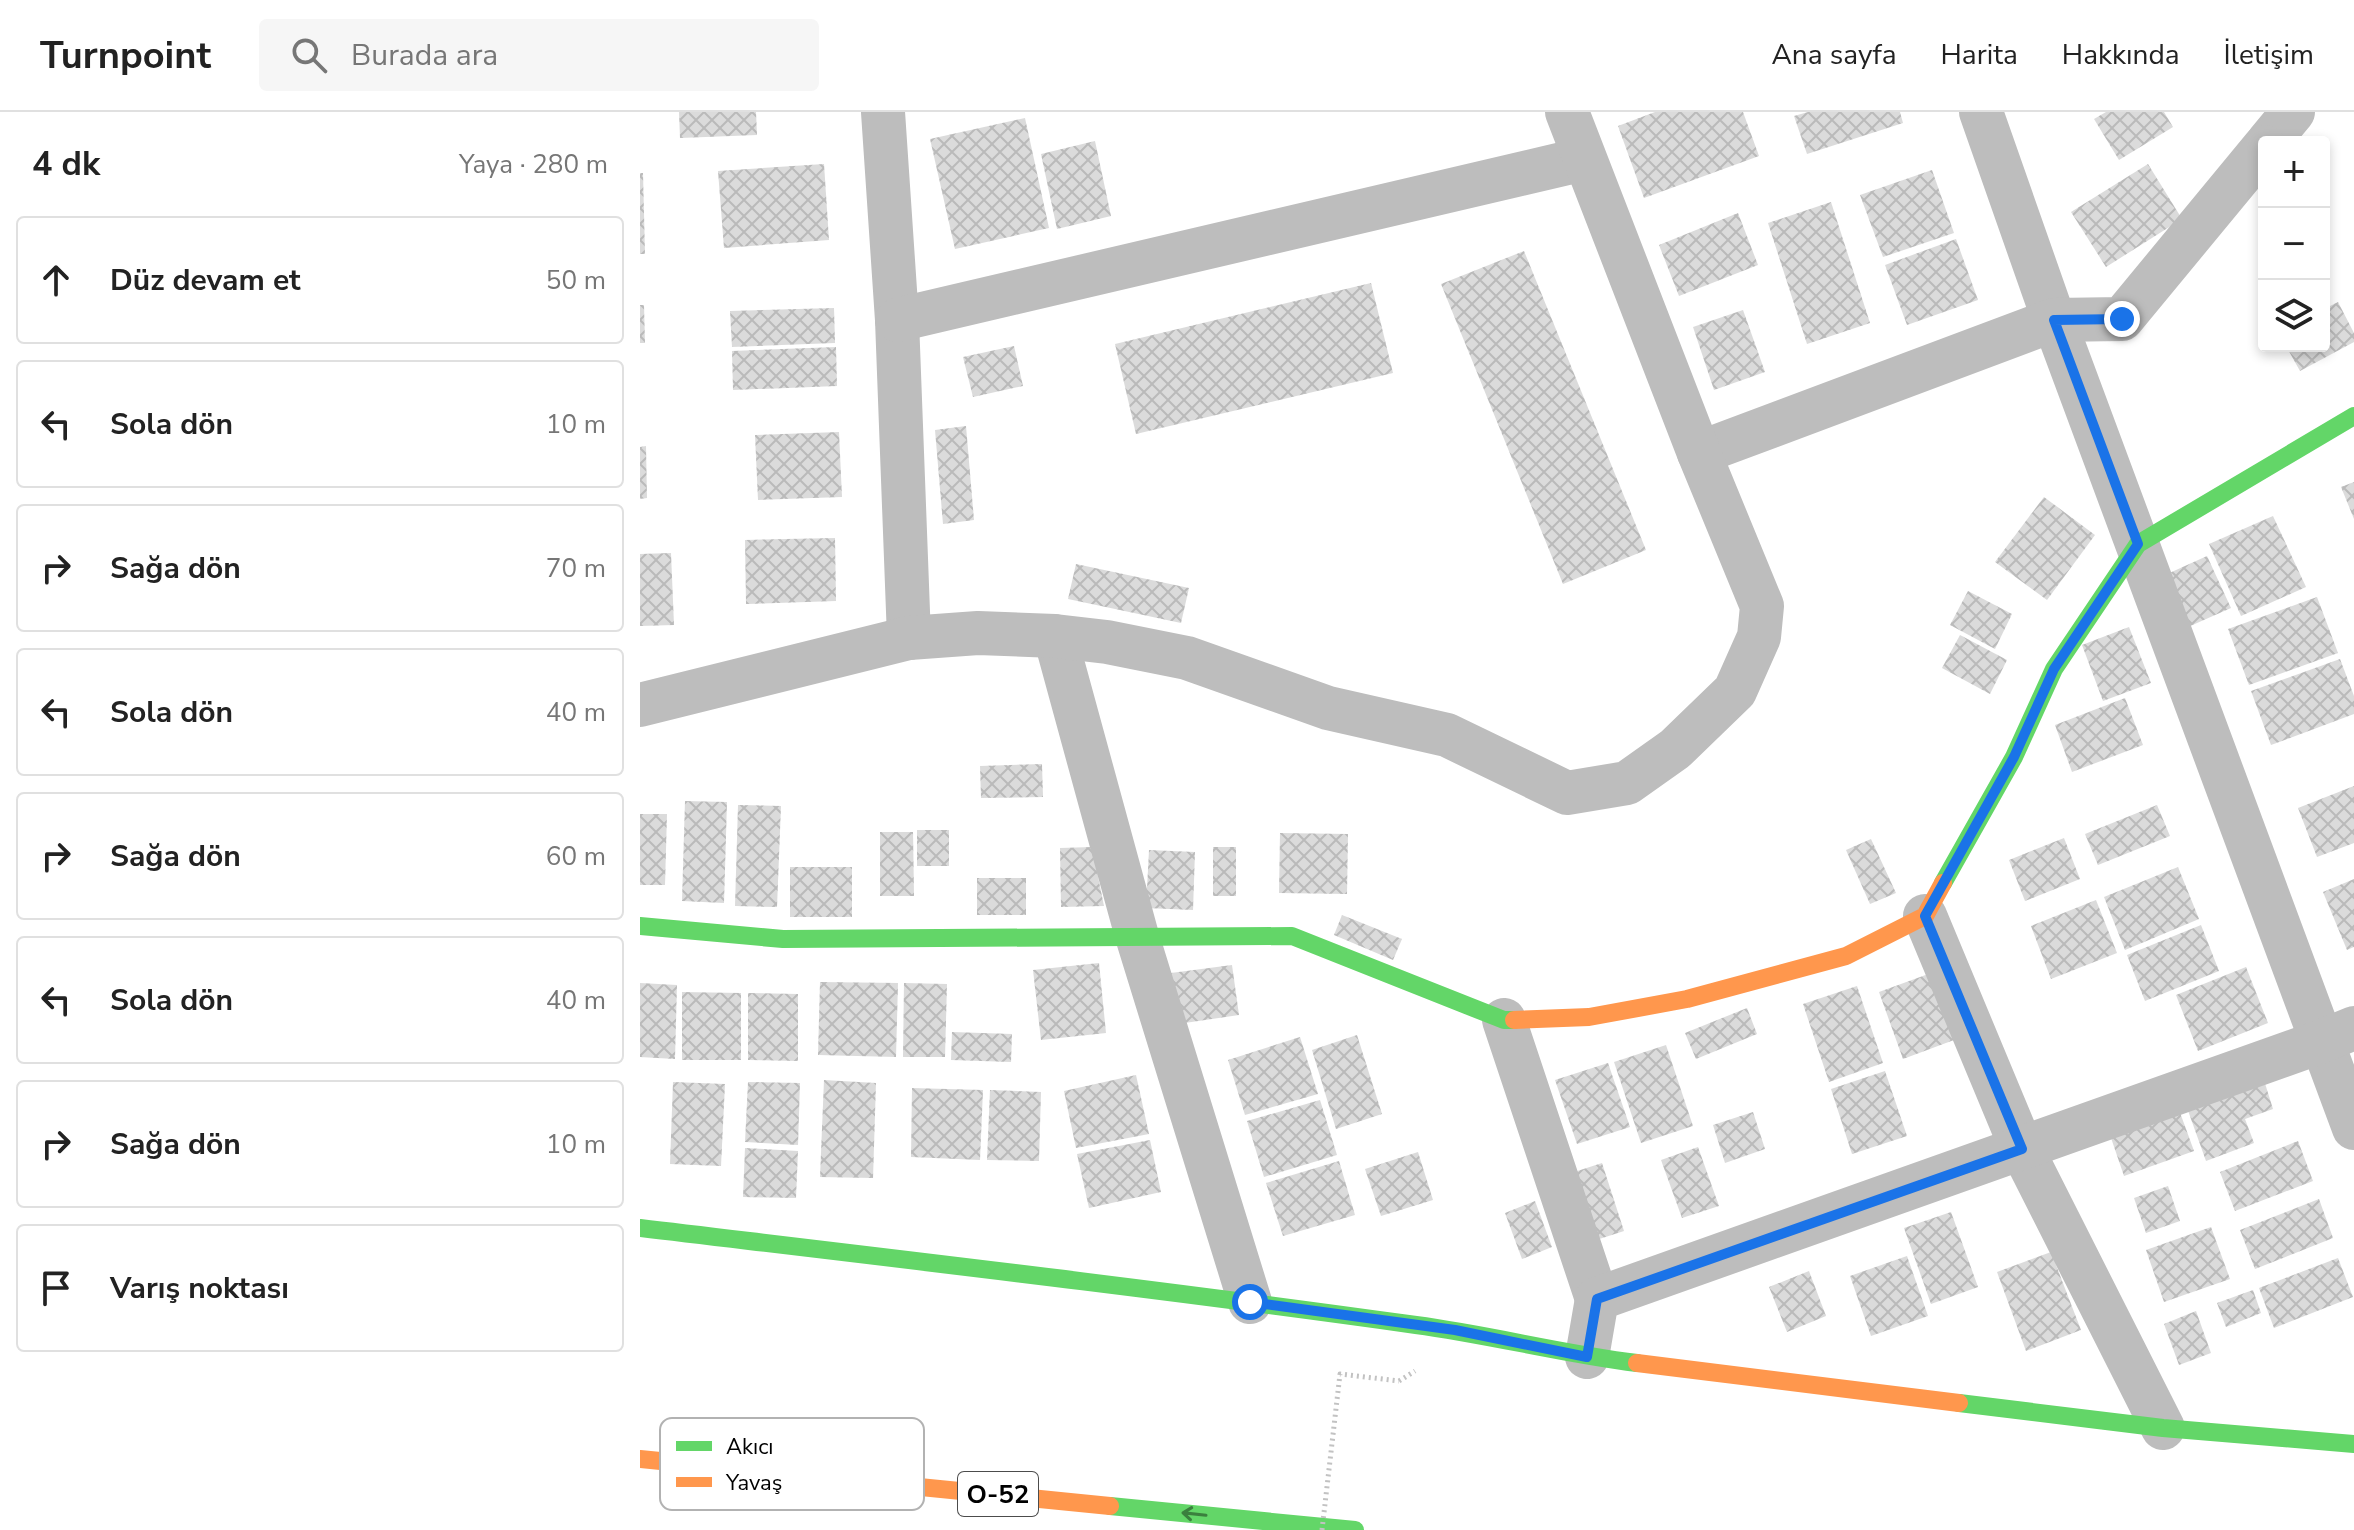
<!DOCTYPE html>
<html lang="tr">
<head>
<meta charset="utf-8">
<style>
  body { margin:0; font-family:"Nunito Sans",sans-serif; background:#f6f6f6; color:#222 }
  .controls { position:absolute; right:24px; top:24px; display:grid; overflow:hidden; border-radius:8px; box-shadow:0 4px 12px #0003 }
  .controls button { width:72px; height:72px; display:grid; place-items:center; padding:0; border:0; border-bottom:2px solid #e0e0e0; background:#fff; color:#222; font:40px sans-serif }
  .stop { position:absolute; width:24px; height:24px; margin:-18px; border:6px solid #1a73e8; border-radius:50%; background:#fff }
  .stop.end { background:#1a73e8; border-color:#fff; box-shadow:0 2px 8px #0008 }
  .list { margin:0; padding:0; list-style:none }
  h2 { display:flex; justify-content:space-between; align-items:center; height:104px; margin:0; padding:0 32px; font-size:34px }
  h2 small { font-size:26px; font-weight:400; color:#767676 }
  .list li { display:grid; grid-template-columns:52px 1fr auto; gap:24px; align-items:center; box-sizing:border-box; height:128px; margin:0 16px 16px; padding:0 16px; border:2px solid #e0e0e0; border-radius:8px }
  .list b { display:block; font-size:30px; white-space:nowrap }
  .list em { font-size:26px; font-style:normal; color:#767676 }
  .icon { flex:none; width:44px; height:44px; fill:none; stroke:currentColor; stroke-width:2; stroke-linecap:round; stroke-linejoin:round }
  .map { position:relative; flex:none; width:1714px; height:1418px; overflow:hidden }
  header { display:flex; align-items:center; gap:48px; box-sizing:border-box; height:112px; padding:0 40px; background:#fff; border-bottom:2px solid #e0e0e0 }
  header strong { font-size:38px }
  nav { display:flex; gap:44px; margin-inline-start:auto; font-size:28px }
  .search { width:560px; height:72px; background:#f6f6f6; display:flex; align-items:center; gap:20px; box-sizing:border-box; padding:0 28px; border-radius:8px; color:#767676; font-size:30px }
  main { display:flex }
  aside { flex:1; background:#fff }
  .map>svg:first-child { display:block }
  .building { fill:url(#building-cross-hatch) }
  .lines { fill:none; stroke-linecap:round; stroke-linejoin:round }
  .path { stroke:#c2c2c2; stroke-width:5; stroke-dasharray:2 4; stroke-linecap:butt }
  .street { stroke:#bdbdbd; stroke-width:44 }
  .fast { stroke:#63d668; stroke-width:18 }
  .slow { stroke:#ff974d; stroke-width:18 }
  .path-bridge { stroke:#c2c2c2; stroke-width:5; stroke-dasharray:2 4; stroke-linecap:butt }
  .oneway { stroke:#3b803e }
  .route { stroke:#1a73e8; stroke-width:10 }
  .labels { text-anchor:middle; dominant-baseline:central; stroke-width:7; stroke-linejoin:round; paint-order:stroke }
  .shield { fill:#fff; stroke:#4c4c4c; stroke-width:2 }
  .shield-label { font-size:26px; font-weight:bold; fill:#000 }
  .key { fill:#fff; stroke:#b2b2b2; stroke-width:2 }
  .key-label { font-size:22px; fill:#000 }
</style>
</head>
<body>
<header>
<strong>Turnpoint</strong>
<div class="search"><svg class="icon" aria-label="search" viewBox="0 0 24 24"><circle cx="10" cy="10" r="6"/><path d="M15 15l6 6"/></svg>Burada ara</div>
<nav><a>Ana sayfa</a><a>Harita</a><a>Hakkında</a><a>İletişim</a></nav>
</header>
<main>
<aside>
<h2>4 dk<small>Yaya · 280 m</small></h2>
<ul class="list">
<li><svg class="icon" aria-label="ahead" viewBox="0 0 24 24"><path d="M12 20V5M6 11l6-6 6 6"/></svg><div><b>Düz devam et</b></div><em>50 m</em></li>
<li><svg class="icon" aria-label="left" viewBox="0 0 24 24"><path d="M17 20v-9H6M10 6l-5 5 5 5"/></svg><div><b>Sola dön</b></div><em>10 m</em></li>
<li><svg class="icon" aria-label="right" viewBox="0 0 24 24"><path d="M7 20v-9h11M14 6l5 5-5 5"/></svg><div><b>Sağa dön</b></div><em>70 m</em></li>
<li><svg class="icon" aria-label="left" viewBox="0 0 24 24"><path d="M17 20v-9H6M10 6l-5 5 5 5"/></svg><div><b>Sola dön</b></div><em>40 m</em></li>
<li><svg class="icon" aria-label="right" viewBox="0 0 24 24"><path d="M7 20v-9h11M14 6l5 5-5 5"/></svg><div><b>Sağa dön</b></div><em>60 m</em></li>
<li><svg class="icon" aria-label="left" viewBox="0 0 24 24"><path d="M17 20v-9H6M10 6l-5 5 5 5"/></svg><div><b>Sola dön</b></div><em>40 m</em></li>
<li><svg class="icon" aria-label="right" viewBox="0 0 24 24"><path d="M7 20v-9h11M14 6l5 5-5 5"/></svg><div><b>Sağa dön</b></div><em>10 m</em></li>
<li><svg class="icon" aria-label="arrive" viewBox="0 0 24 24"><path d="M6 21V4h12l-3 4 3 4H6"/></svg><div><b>Varış noktası</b></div></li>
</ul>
</aside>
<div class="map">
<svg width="1714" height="1418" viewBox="0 0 1714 1418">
  <defs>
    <pattern id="building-cross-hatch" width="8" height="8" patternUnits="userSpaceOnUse" patternTransform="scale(2)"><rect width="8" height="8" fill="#dbdbdb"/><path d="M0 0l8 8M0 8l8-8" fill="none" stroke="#bababa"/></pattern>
  </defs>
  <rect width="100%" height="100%" fill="#fff"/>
  <g class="building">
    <path d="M39,0H116L117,23L40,26Z"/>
    <path d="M1015,0H1103L1119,44L1004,86L978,14Z"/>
    <path d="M1168,0H1260L1263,11L1167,42L1154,4Z"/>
    <path d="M1466,0H1524L1533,15L1479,48L1454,7Z"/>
    <path d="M385,6L409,116L315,137L290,27Z"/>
    <path d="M455,29L471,104L417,117L401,42Z"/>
    <path d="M184,52L189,128L84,136L78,59Z"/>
    <path d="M1508,52L1542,107L1466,155L1431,100Z"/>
    <path d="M1292,58L1314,121L1243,145L1220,83Z"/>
    <path d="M0,61H3L5,142H0Z"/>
    <path d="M1191,90L1230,211L1167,232L1128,111Z"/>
    <path d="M1098,101L1118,153L1039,184L1019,133Z"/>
    <path d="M1316,127L1338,188L1267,213L1245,153Z"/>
    <path d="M884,139L1006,438L923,472L801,172Z"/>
    <path d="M731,171L753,261L496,322L475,232Z"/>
    <path d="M1698,190L1714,221V230L1660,259L1646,234H1684V197Z"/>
    <path d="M0,193H4L5,231H0Z"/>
    <path d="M194,196L195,231L92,235L90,199Z"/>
    <path d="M1103,198L1125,260L1074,278L1053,215Z"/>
    <path d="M374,234L383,274L333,285L323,245Z"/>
    <path d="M196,235L197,274L93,278L92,239Z"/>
    <path d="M326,314L334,408L303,412L295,318Z"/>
    <path d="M199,320L202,385L118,388L115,323Z"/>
    <path d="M6,334L7,386L0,387V335Z"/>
    <path d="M1714,370V407L1701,375Z"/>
    <path d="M1404,385L1455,423L1407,488L1355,450Z"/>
    <path d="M1633,404L1666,475L1601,504L1569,432Z"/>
    <path d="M195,426L196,489L106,492L105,428Z"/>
    <path d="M31,441L34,513L0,514V442Z"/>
    <path d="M1567,444L1591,496L1548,515L1525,463Z"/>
    <path d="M436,452L549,476L541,511L428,487Z"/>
    <path d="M1328,479L1372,502L1355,537L1310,513Z"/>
    <path d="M1677,485L1698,541L1609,573L1588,517Z"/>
    <path d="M1489,515L1511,571L1463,589L1442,533Z"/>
    <path d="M1320,523L1367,548L1350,582L1302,556Z"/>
    <path d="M1700,547L1714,584V602L1631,633L1611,579Z"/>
    <path d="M1485,586L1503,633L1432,660L1415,613Z"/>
    <path d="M402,652L403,685L341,686L340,654Z"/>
    <path d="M1714,674V731L1677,745L1658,696Z"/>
    <path d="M45,689L87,690L84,791L42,789Z"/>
    <path d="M98,693L141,694L137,795L95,794Z"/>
    <path d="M1517,693L1530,724L1458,753L1445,722Z"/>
    <path d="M0,702H27L25,773H0Z"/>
    <rect x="277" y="718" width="32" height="36"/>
    <path d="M240,720H273L274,784H240Z"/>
    <path d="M640,721L708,722L707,782L639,781Z"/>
    <path d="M1424,726L1440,767L1385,789L1369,748Z"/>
    <path d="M1231,727L1256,781L1230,792L1206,738Z"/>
    <path d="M452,735L464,794L421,795L420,736Z"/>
    <rect x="573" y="735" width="23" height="49"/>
    <path d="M509,738L555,740L553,798L506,796Z"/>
    <rect x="150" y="755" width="62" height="50"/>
    <path d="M1538,755L1559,807L1485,838L1464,785Z"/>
    <rect x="337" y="766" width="49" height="37"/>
    <path d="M1714,767V835L1707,838L1683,780Z"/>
    <path d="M1456,788L1477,841L1411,867L1391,814Z"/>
    <path d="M702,803L762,827L753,848L694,823Z"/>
    <path d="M1561,813L1579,859L1505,889L1487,843Z"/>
    <path d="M459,851L466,921L401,928L393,858Z"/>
    <path d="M592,853L599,903L538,912L531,861Z"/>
    <path d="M1606,855L1628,911L1558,939L1536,883Z"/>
    <path d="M1291,861L1314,928L1263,947L1239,880Z"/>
    <path d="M180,870L258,871L256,945L178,943Z"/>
    <path d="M0,871L37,873L35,947L0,945Z"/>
    <path d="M264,871L307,872L305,945H263Z"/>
    <path d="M1217,874L1243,951L1189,970L1163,892Z"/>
    <path d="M42,880L101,881V948H42Z"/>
    <path d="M108,881L158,882V949L108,948Z"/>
    <path d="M1107,896L1117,922L1056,947L1045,921Z"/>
    <path d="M312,920L372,922L371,950L311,948Z"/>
    <path d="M717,923L742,1002L696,1017L672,938Z"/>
    <path d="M660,925L678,982L605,1003L588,948Z"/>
    <path d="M1026,933L1053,1014L1001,1031L974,950Z"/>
    <path d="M968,951L990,1015L937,1032L915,968Z"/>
    <path d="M1245,959L1267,1024L1212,1042L1191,977Z"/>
    <path d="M496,963L509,1022L436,1036L424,979Z"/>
    <path d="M1623,965L1633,997L1605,1007L1614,1031L1566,1049L1546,993Z"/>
    <path d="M184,968L236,971L233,1066L180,1065Z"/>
    <path d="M33,970L85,972L81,1054L30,1052Z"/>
    <path d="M108,970L160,971L158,1033L105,1030Z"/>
    <path d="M272,976L343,978L340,1048L271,1045Z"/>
    <path d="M350,978L401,980L399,1049L347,1048Z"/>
    <path d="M680,988L697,1043L624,1065L607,1009Z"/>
    <path d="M1538,995L1554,1039L1484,1064L1469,1020Z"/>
    <path d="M1113,1000L1125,1037L1085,1051L1073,1013Z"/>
    <path d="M510,1028L521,1080L449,1096L437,1042Z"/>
    <path d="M1658,1029L1673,1069L1595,1099L1580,1060Z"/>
    <path d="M1058,1035L1079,1094L1042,1106L1021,1048Z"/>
    <path d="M105,1036L158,1039L156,1086L103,1085Z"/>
    <path d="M778,1040L793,1088L741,1104L725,1057Z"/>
    <path d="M699,1049L715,1103L643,1124L626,1071Z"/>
    <path d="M962,1051L984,1119L947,1131L925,1063Z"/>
    <path d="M1528,1074L1540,1109L1506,1121L1494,1086Z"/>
    <path d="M1679,1087L1693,1126L1615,1157L1600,1118Z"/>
    <path d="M895,1089L912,1135L882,1147L865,1101Z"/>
    <path d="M1311,1100L1338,1175L1291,1192L1264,1116Z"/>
    <path d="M1571,1115L1590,1167L1524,1190L1506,1138Z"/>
    <path d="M1411,1140L1441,1218L1386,1239L1357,1160Z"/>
    <path d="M1267,1144L1288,1204L1231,1224L1210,1164Z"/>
    <path d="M1698,1146L1713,1185L1634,1216L1619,1176Z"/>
    <path d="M1169,1159L1186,1204L1147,1220L1129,1175Z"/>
    <path d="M1613,1178L1621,1201L1586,1215L1577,1191Z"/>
    <path d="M1556,1199L1571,1241L1539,1253L1524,1212Z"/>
  </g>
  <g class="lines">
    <path class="path" d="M759,1269L775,1259"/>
    <g class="street">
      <path d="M243,0L257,208L269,526"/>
      <path d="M1341,0L1414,208L1714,1016"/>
      <path d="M1628,30L1653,0"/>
      <path d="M257,208L944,47"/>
      <path d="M1059,341L1414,208L1482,207L1624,35"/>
      <path d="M415,524L497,824L610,1190"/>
      <path d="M0,593L269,526L338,521L415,524L467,530L547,546L688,596L807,623L927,681L987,671L1035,637L1095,579L1119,525L1122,494L1059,341L927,0"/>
      <path d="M1285,804L1382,1037L1523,1316"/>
      <path d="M864,908L957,1187"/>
      <path d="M947,1245L957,1187L1680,930L1714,916"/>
    </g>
    <g class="fast">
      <path d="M1303,771L1374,645L1414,557L1498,432L1714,304"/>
      <path d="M0,814L143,827L652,824L864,908H874"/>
      <path d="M0,1116C259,1147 518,1177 776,1213C851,1223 923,1242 997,1251"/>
      <path d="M1319,1291L1523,1316L1714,1332"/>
      <path d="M470,1394L715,1418"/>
    </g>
    <g class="slow">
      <path d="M874,908L949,905L1047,887L1206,844L1285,804L1303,771"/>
      <path d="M997,1251L1319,1291"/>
      <path d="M0,1347L470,1394"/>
    </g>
    <path class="path-bridge" d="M682,1418L700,1262L759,1269"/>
  </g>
  <defs><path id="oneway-shaft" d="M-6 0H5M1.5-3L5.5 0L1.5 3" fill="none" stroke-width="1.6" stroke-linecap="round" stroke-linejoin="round" transform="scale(2)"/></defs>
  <use class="oneway" href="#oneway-shaft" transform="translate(554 1402) rotate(-174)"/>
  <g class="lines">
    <path class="route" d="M610,1190L815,1218L947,1245L957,1187L1382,1037L1285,804L1374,645L1414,557L1498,432L1414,208L1482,207"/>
  </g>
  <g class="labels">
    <rect class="shield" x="318" y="1360" width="80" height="44" rx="6"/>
    <g class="shield-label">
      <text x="358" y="1382">O-52</text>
    </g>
  </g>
  <rect x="20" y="1306" width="264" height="92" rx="12" class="key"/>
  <rect x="36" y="1329" width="36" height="10" fill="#63d668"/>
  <rect x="36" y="1365" width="36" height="10" fill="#ff974d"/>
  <g class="key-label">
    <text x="86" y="1342">Akıcı</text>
    <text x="86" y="1378">Yavaş</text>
  </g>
</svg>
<div class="controls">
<button>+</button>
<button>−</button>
<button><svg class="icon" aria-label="layers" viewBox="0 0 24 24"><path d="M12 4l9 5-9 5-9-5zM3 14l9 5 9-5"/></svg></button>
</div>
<div class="stop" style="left:610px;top:1190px"></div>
<div class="stop end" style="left:1482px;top:207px"></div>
</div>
</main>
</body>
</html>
